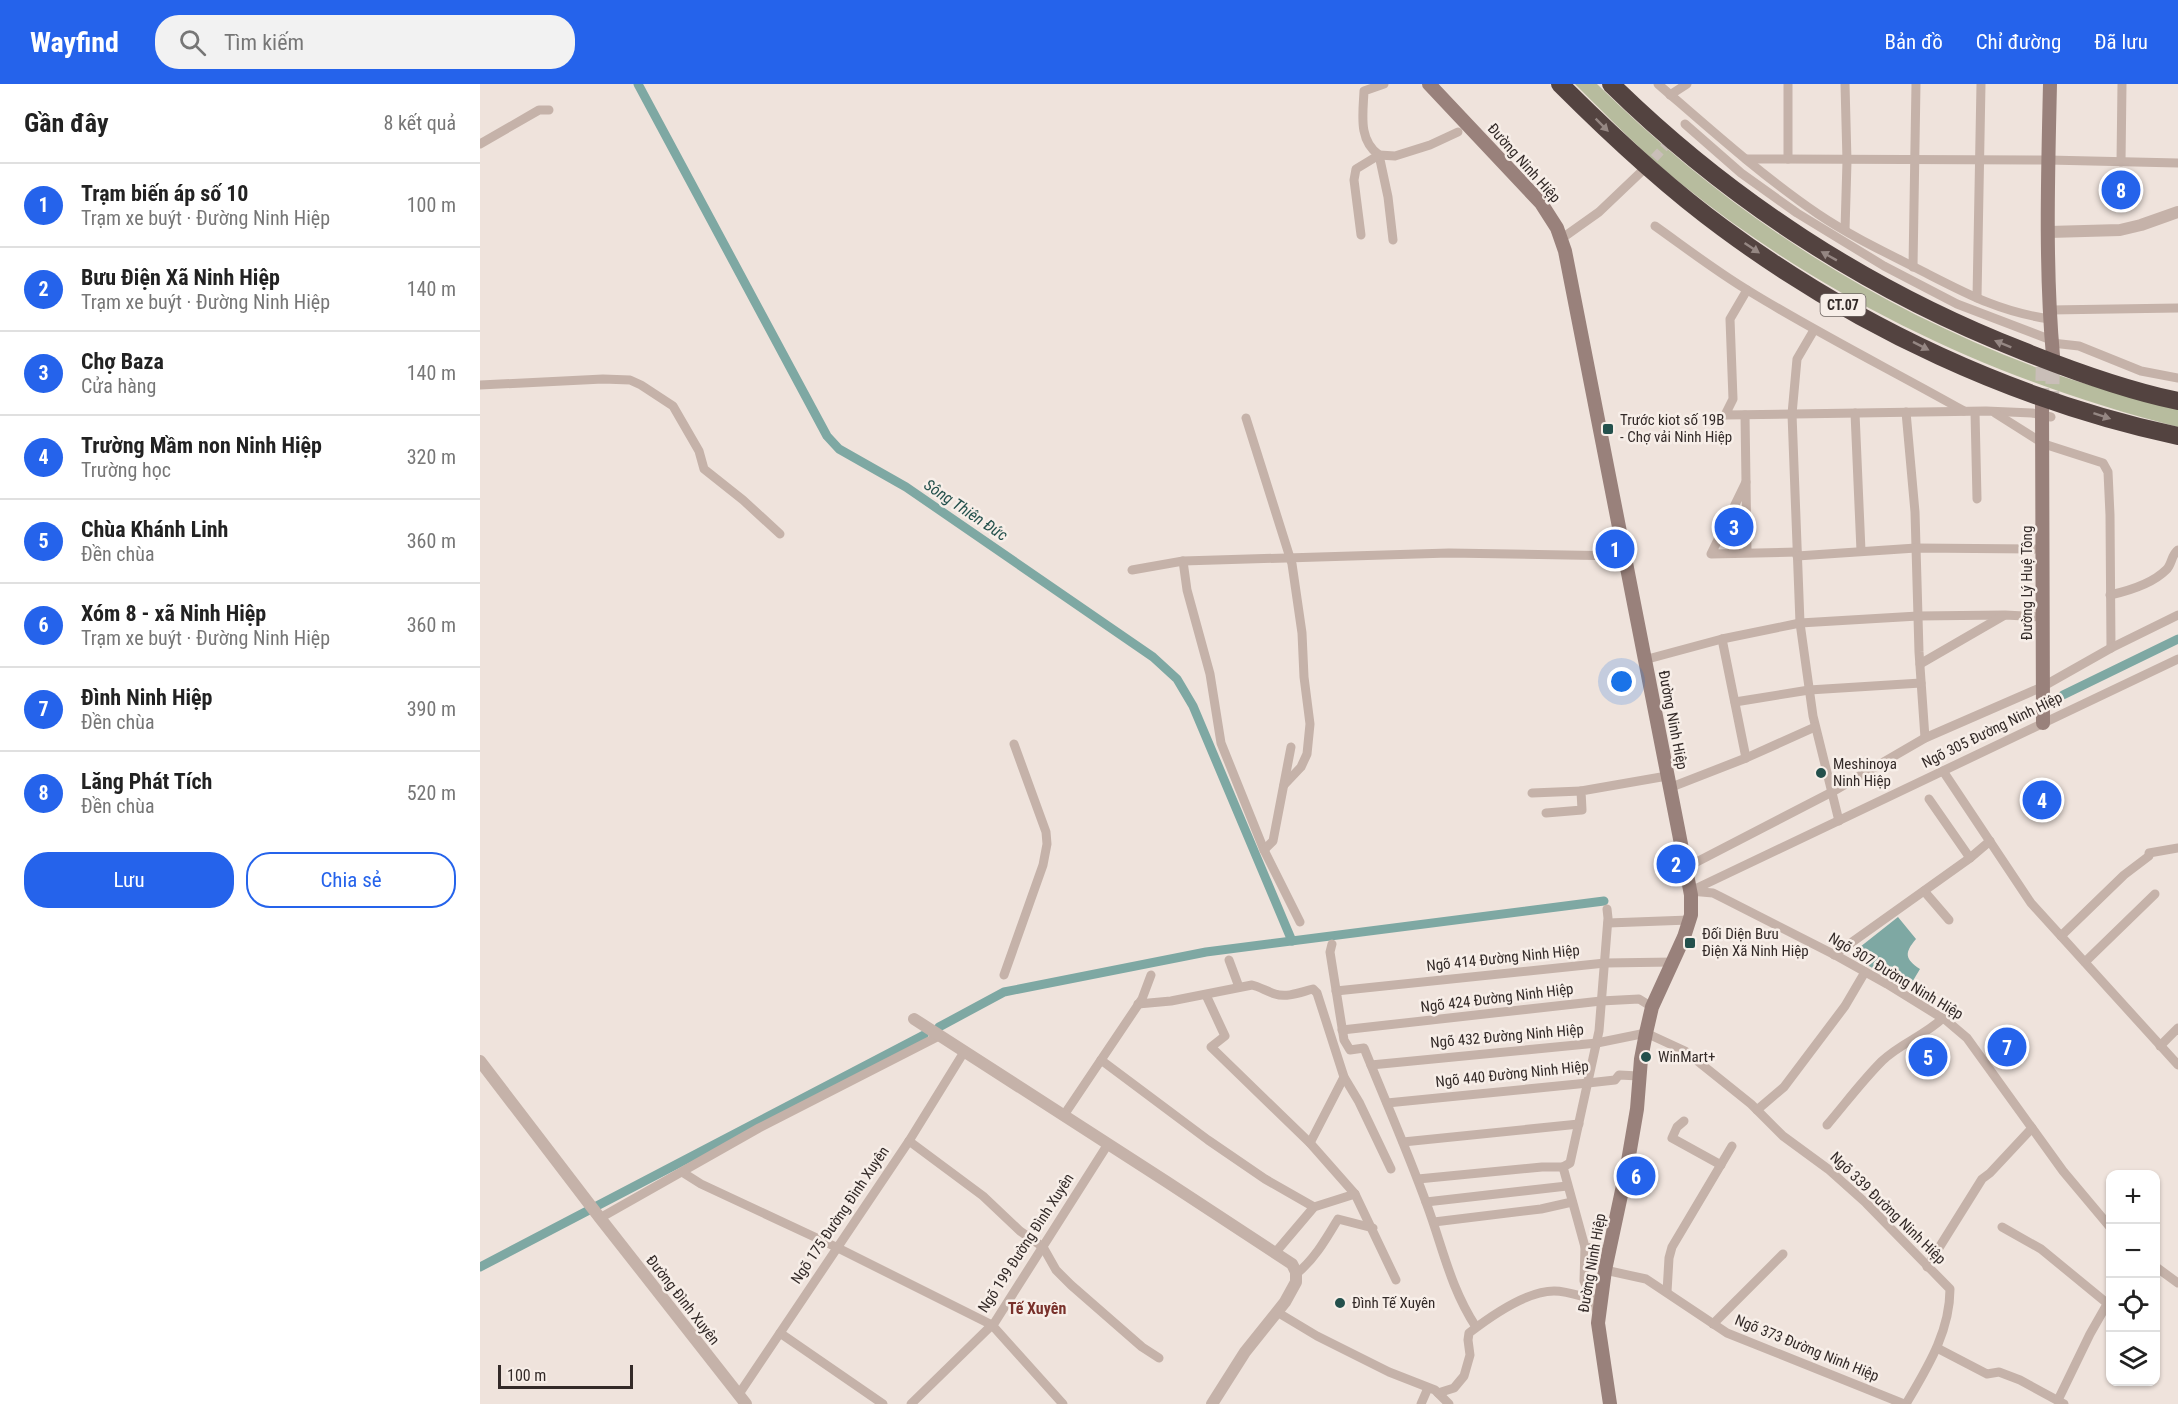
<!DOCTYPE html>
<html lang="vi">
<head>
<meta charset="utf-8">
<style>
  body { margin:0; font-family:"Roboto Condensed",sans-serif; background:#f2f2f2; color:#222 }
  .controls { position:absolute; right:18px; bottom:18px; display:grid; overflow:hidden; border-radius:12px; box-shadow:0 2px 4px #0004 }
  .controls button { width:54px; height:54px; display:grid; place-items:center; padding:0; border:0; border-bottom:2px solid #e0e0e0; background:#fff; color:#222; font:30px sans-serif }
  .scale { position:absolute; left:18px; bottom:15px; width:135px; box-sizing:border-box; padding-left:6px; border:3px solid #332a28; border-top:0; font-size:16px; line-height:21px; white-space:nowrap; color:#332a28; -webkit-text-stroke:4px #f7eee8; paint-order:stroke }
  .you { position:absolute; left:1142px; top:598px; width:21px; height:21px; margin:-15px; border:4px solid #fff; border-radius:50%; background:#1a73e8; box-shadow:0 0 0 9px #1a73e833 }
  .badge { display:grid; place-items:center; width:39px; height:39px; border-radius:50%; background:#2563eb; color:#fff; font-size:20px; font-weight:700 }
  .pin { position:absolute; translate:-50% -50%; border:3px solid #fff; box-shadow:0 2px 6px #0006 }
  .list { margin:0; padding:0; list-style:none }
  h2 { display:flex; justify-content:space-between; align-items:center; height:78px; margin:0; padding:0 24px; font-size:26px }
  h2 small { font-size:20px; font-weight:400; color:#767676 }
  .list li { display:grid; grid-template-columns:39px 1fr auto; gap:18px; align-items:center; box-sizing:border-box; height:84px; padding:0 24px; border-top:2px solid #e0e0e0 }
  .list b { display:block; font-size:22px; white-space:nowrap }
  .list p { margin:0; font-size:20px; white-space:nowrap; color:#767676 }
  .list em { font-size:20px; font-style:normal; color:#767676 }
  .actions { display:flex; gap:12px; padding:18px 24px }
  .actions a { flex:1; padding:14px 0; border:2px solid #2563eb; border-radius:24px; text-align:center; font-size:21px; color:#2563eb }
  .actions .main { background:#2563eb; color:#fff }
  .icon { flex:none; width:33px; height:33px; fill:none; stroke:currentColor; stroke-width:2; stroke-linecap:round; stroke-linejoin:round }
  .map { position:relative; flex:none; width:1698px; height:1320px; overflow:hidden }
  header { display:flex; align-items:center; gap:36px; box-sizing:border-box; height:84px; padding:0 30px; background:#2563eb; color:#fff }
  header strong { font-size:28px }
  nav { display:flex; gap:33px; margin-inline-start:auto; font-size:21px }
  .search { width:420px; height:54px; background:#f2f2f2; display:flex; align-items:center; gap:15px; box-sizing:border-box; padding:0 21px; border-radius:24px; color:#767676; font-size:22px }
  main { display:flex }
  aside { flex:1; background:#fff }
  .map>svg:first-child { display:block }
  .green { fill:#b7bc9e }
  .water { fill:#7ea8a3 }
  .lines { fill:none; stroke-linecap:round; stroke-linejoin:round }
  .canal { stroke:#7ea8a3; stroke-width:9 }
  .minor-tunnel { stroke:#c9beb8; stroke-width:9; stroke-dasharray:9 4.5; stroke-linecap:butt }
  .secondary-tunnel { stroke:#c9beb8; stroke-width:14; stroke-dasharray:14 7; stroke-linecap:butt }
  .minor { stroke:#c5b2a9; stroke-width:9 }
  .tertiary { stroke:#c5b2a9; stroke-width:12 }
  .secondary { stroke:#99817b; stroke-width:14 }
  .motorway { stroke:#534340; stroke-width:18 }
  .oneway { fill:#958783 }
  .poi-dot { fill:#23504c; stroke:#f7eee8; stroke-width:2 }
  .labels { text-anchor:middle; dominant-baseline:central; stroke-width:5; stroke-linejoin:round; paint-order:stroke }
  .shield { fill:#f7eee8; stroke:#6e6562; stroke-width:1.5 }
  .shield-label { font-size:14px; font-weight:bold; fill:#332a28 }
  .street-label { font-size:15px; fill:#332a28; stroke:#f7eee8 }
  .poi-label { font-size:15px; fill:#332a28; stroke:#f7eee8; text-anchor:start }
  .water-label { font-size:16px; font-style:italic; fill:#23504c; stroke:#f7eee8 }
  .neighbourhood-label { font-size:16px; font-weight:bold; fill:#79312b; stroke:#f7eee8 }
</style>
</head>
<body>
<header>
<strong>Wayfind</strong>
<div class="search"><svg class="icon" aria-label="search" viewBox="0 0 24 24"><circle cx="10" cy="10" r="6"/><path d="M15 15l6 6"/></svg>Tìm kiếm</div>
<nav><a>Bản đồ</a><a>Chỉ đường</a><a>Đã lưu</a></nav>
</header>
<main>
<aside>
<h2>Gần đây<small>8 kết quả</small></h2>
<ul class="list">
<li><span class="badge">1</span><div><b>Trạm biến áp số 10</b><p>Trạm xe buýt · Đường Ninh Hiệp</p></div><em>100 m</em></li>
<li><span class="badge">2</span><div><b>Bưu Điện Xã Ninh Hiệp</b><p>Trạm xe buýt · Đường Ninh Hiệp</p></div><em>140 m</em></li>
<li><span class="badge">3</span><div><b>Chợ Baza</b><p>Cửa hàng</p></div><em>140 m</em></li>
<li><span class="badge">4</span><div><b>Trường Mầm non Ninh Hiệp</b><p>Trường học</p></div><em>320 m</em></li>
<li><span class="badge">5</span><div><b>Chùa Khánh Linh</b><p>Đền chùa</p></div><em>360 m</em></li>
<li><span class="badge">6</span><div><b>Xóm 8 - xã Ninh Hiệp</b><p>Trạm xe buýt · Đường Ninh Hiệp</p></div><em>360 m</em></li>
<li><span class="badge">7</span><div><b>Đình Ninh Hiệp</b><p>Đền chùa</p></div><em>390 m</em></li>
<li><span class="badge">8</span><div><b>Lăng Phát Tích</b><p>Đền chùa</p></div><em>520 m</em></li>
</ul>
<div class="actions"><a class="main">Lưu</a><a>Chia sẻ</a></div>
</aside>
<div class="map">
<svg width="1698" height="1320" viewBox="0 0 1698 1320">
  <rect width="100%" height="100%" fill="#efe3dc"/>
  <path class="green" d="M1095,0H1117C1246,127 1388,220 1558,284C1603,301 1651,312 1698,325V343C1517,297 1351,219 1204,102C1165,71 1130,35 1095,0Z"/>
  <path class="water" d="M1418,833L1436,855C1424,869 1425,875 1440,885L1428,905L1384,879L1378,871L1380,863Z"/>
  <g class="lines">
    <g class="canal">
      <path d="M158,0L347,352L359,365L426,403L673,573L697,595L713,622L812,857"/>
      <path d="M1583,611L1698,555"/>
      <path d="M459,943L524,908L726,868L1124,817"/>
      <path d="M0,1183L444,951"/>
    </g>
    <path class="minor-tunnel" d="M1165,84L1192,55"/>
    <g class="secondary-tunnel">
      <path d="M1562,318L1563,270"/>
      <path d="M1572,321L1573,272"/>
    </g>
    <g class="minor">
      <path d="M904,0L884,7C883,30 878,56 899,71L908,113L913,156"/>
      <path d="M1178,0C1230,45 1281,91 1338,130C1372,153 1409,170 1446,189C1489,211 1521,228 1570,235"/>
      <path d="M1308,0V75"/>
      <path d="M1190,11L1207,0"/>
      <path d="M1205,40L1261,89L1317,129L1404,182L1477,220L1566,254"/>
      <path d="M0,60L59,26H69"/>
      <path d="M1266,75L1568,76L1698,79"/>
      <path d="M1641,78L1642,0"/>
      <path d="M1175,142C1206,164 1237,188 1269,207C1339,250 1413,287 1484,327"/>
      <path d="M1365,146L1367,77L1365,0"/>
      <path d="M881,151L874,96L876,85L899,71L915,72L950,61L978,48"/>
      <path d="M1081,155L1119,128L1161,88"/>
      <path d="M1433,183L1436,0"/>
      <path d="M1267,206L1250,235L1253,315L1245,331L1506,327L1552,329L1571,333"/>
      <path d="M1497,214L1501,0"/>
      <path d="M1570,226L1698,224"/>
      <path d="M1334,246L1317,275L1312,330L1320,539L1333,632L1359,737"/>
      <path d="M1572,259L1599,262L1661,287L1698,294"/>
      <path d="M0,301L123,295L150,296L161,301L193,322L219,367L224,385L263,416L300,450"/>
      <path d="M1426,328L1435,428L1439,568L1445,654"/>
      <path d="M1495,328L1497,415"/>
      <path d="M1375,329L1381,467"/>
      <path d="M1515,329L1564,360L1623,379L1628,388L1630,431L1631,564"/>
      <path d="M1265,331L1266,398"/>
      <path d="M766,334L812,480L822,549L824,593L830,640L827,670L821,683L804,701"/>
      <path d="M1267,469L1266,398L1231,470L1317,468"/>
      <path d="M1317,472L1436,464L1564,465"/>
      <path d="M703,477L707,506L730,590L741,659L784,766L820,838"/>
      <path d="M652,486L703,477L969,469L1144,472"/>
      <path d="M1630,511C1648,507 1672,500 1686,486C1692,481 1691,471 1698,466"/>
      <path d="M1242,555L1266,674"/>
      <path d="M1164,576L1242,555L1320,539L1438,532L1525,531L1563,533"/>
      <path d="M1440,580L1523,532"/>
      <path d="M1255,618L1329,606L1441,599"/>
      <path d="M1463,687L1551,819L1698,981"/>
      <path d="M1189,704L1266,674L1335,643"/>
      <path d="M1052,709L1101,707"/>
      <path d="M1449,715L1490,774L1510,757"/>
      <path d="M1066,729L1102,726L1101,707L1187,692"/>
      <path d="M784,766L793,757L811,663"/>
      <path d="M1669,769L1698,764"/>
      <path d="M1205,784L1352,708L1445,654L1562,603L1631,564L1698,531"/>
      <path d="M1215,805L1698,575"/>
      <path d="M1210,807L1233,809L1243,814L1357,872L1407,900L1467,937L1487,954L1583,1087L1630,1143"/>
      <path d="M1444,807L1469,836"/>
      <path d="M1127,825L1128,834L1119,947L1090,1079L1083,1083L1105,1163L1129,1166"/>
      <path d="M1128,839L1209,836"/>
      <path d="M1581,852L1644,791L1669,772"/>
      <path d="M852,860L850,868L864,956L870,966L884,964C905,1016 928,1068 947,1121C963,1164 970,1203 996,1243"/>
      <path d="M1354,871L1490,774"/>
      <path d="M749,876L759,903"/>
      <path d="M1605,878L1675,810"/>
      <path d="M524,891L563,781L567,760L566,748L534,660"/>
      <path d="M856,907L1125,879L1194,878"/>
      <path d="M726,911L745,952L731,963L830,1059L875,1110L916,1196"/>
      <path d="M658,920L691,917L772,901C780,903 786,907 795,910C807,914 821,908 833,905L837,909L864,993L879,1018L911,1085"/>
      <path d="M862,946L1121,917L1159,915L1172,923"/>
      <path d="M1680,962L1698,944"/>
      <path d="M621,976L728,1056L785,1095L834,1123"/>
      <path d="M891,981L1117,959L1166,949L1205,967L1271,1020L1303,1052L1348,1085L1386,1119L1470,1205C1470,1248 1447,1284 1426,1320"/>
      <path d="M907,1019L1108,999L1135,996L1139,991L1159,992"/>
      <path d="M1277,1026L1304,1003L1365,922L1385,888"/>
      <path d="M584,1031L662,915L671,891"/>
      <path d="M1204,1037L1197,1043L1192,1054L1241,1081"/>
      <path d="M1347,1041C1365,1020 1382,997 1402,977C1421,959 1444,952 1463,934"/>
      <path d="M429,1057L503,1112L540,1147L563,1163L576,1186L591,1201L662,1263L679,1274"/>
      <path d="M923,1058L1099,1040"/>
      <path d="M830,1059L864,993"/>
      <path d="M202,1088L221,1100L356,1163L512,1241L583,1320"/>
      <path d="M938,1095L1062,1083H1083"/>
      <path d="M946,1118L1087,1102"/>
      <path d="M120,1134L279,1044L459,952"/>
      <path d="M954,1138L1061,1125L1092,1118"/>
      <path d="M1522,1143L1561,1165L1628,1220"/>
      <path d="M1105,1163L1104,1197L1112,1215"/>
      <path d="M795,1169L834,1123L875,1110"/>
      <path d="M1447,1183L1502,1095L1510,1089L1552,1044"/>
      <path d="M1676,1183L1698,1199"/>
      <path d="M1125,1186L1166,1195L1247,1249L1424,1320"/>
      <path d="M816,1190C834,1176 846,1155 858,1135L893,1144"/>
      <path d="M1187,1208L1189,1174L1192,1163L1252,1062"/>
      <path d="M797,1228L837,1252L909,1288L955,1306L969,1320"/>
      <path d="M1233,1240L1303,1170"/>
      <path d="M300,1249L403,1320"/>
      <path d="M1457,1264L1507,1290L1519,1288L1540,1296L1584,1320"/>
      <path d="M958,1309L974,1304L984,1292L990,1271L988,1256L989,1249C1011,1232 1046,1207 1074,1207C1087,1207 1100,1212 1112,1215L1117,1228"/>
      <path d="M259,1310L429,1057L484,968"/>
      <path d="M1578,1316L1610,1250L1630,1215"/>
      <path d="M431,1320L515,1238L628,1060"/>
      <path d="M941,1320L948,1304"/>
    </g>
    <g class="tertiary">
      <path d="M1569,148L1640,146L1661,141L1698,128"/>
      <path d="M434,935L687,1098L812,1180L816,1188V1198L805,1218L765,1268L732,1320"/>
      <path d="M0,977L120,1134L266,1320"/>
    </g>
    <g class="secondary">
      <path d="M949,0L1061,119L1077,144L1085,167L1211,811V831L1204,853L1172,923L1166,949L1161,975L1157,1025L1147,1083L1125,1186L1118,1239L1130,1320"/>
      <path d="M1570,0C1568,90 1565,182 1573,272"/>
      <path d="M1562,318L1563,639"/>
    </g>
    <g class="motorway">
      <path d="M1080,0C1131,51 1184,101 1243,144C1377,243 1535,317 1698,352"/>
      <path d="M1131,0C1249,116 1389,207 1543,267C1593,287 1645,306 1698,317"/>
    </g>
  </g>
  <defs><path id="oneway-solid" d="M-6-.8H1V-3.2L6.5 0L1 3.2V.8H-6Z" transform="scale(1.5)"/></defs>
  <g class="oneway">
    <use href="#oneway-solid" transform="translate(1122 41) rotate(45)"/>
    <use href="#oneway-solid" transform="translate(1272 164) rotate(34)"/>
    <use href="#oneway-solid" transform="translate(1349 172) rotate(-151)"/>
    <use href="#oneway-solid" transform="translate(1523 260) rotate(-158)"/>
    <use href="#oneway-solid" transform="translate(1441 262) rotate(27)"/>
    <use href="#oneway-solid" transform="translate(1622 332) rotate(18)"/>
  </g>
  <g class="poi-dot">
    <rect x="1122" y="339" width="12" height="12" rx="3"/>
    <circle cx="1341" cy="689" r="6"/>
    <rect x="1204" y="853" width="12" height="12" rx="3"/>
    <circle cx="1166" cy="973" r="6"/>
    <circle cx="860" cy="1219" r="6"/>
  </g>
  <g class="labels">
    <rect class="shield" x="1340.5" y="210" width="45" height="22" rx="4.5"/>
    <g class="shield-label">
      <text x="1363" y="221">CT.07</text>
    </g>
    <g class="street-label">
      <text transform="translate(1044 79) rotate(48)">Đường Ninh Hiệp</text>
      <text transform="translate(1547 499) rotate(-90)">Đường Lý Huệ Tông</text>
      <text transform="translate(1193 636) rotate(79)">Đường Ninh Hiệp</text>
      <text transform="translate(1512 646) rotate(-26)">Ngõ 305 Đường Ninh Hiệp</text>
      <text transform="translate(1023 874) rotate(-6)">Ngõ 414 Đường Ninh Hiệp</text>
      <text transform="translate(1416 892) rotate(31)">Ngõ 307 Đường Ninh Hiệp</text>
      <text transform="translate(1017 914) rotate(-7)">Ngõ 424 Đường Ninh Hiệp</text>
      <text transform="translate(1027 952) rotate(-5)">Ngõ 432 Đường Ninh Hiệp</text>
      <text transform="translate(1032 990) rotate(-6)">Ngõ 440 Đường Ninh Hiệp</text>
      <text transform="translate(1408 1124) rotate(44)">Ngõ 339 Đường Ninh Hiệp</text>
      <text transform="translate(360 1131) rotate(-56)">Ngõ 175 Đường Đình Xuyên</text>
      <text transform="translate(546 1159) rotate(-57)">Ngõ 199 Đường Đình Xuyên</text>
      <text transform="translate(1112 1179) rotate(-80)">Đường Ninh Hiệp</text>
      <text transform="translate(203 1216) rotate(52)">Đường Đình Xuyên</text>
      <text transform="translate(1327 1264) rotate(22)">Ngõ 373 Đường Ninh Hiệp</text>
    </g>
    <g class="poi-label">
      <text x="1140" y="336">Trước kiot số 19B<tspan x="1140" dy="17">- Chợ vải Ninh Hiệp</tspan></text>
      <text x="1353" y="680">Meshinoya<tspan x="1353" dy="17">Ninh Hiệp</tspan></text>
      <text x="1222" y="850">Đối Diện Bưu<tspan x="1222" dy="17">Điện Xã Ninh Hiệp</tspan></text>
      <text x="1178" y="973">WinMart+</text>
      <text x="872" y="1219">Đình Tế Xuyên</text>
    </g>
    <g class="water-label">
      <text transform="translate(486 426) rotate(34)">Sông Thiên Đức</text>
    </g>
    <g class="neighbourhood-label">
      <text x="557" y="1224">Tế Xuyên</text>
    </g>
  </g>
</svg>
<div class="controls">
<button>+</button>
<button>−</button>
<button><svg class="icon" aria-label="locate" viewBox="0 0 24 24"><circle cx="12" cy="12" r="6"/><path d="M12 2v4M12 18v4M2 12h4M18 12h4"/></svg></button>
<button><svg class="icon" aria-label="layers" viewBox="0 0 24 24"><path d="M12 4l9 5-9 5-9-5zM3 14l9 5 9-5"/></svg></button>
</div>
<div class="scale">100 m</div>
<div class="you"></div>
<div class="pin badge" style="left:1135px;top:465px">1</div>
<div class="pin badge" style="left:1196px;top:780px">2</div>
<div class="pin badge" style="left:1254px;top:443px">3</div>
<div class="pin badge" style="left:1562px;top:716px">4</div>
<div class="pin badge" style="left:1448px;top:973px">5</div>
<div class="pin badge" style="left:1156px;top:1092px">6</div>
<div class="pin badge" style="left:1527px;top:963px">7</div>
<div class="pin badge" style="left:1641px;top:106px">8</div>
</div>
</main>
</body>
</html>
